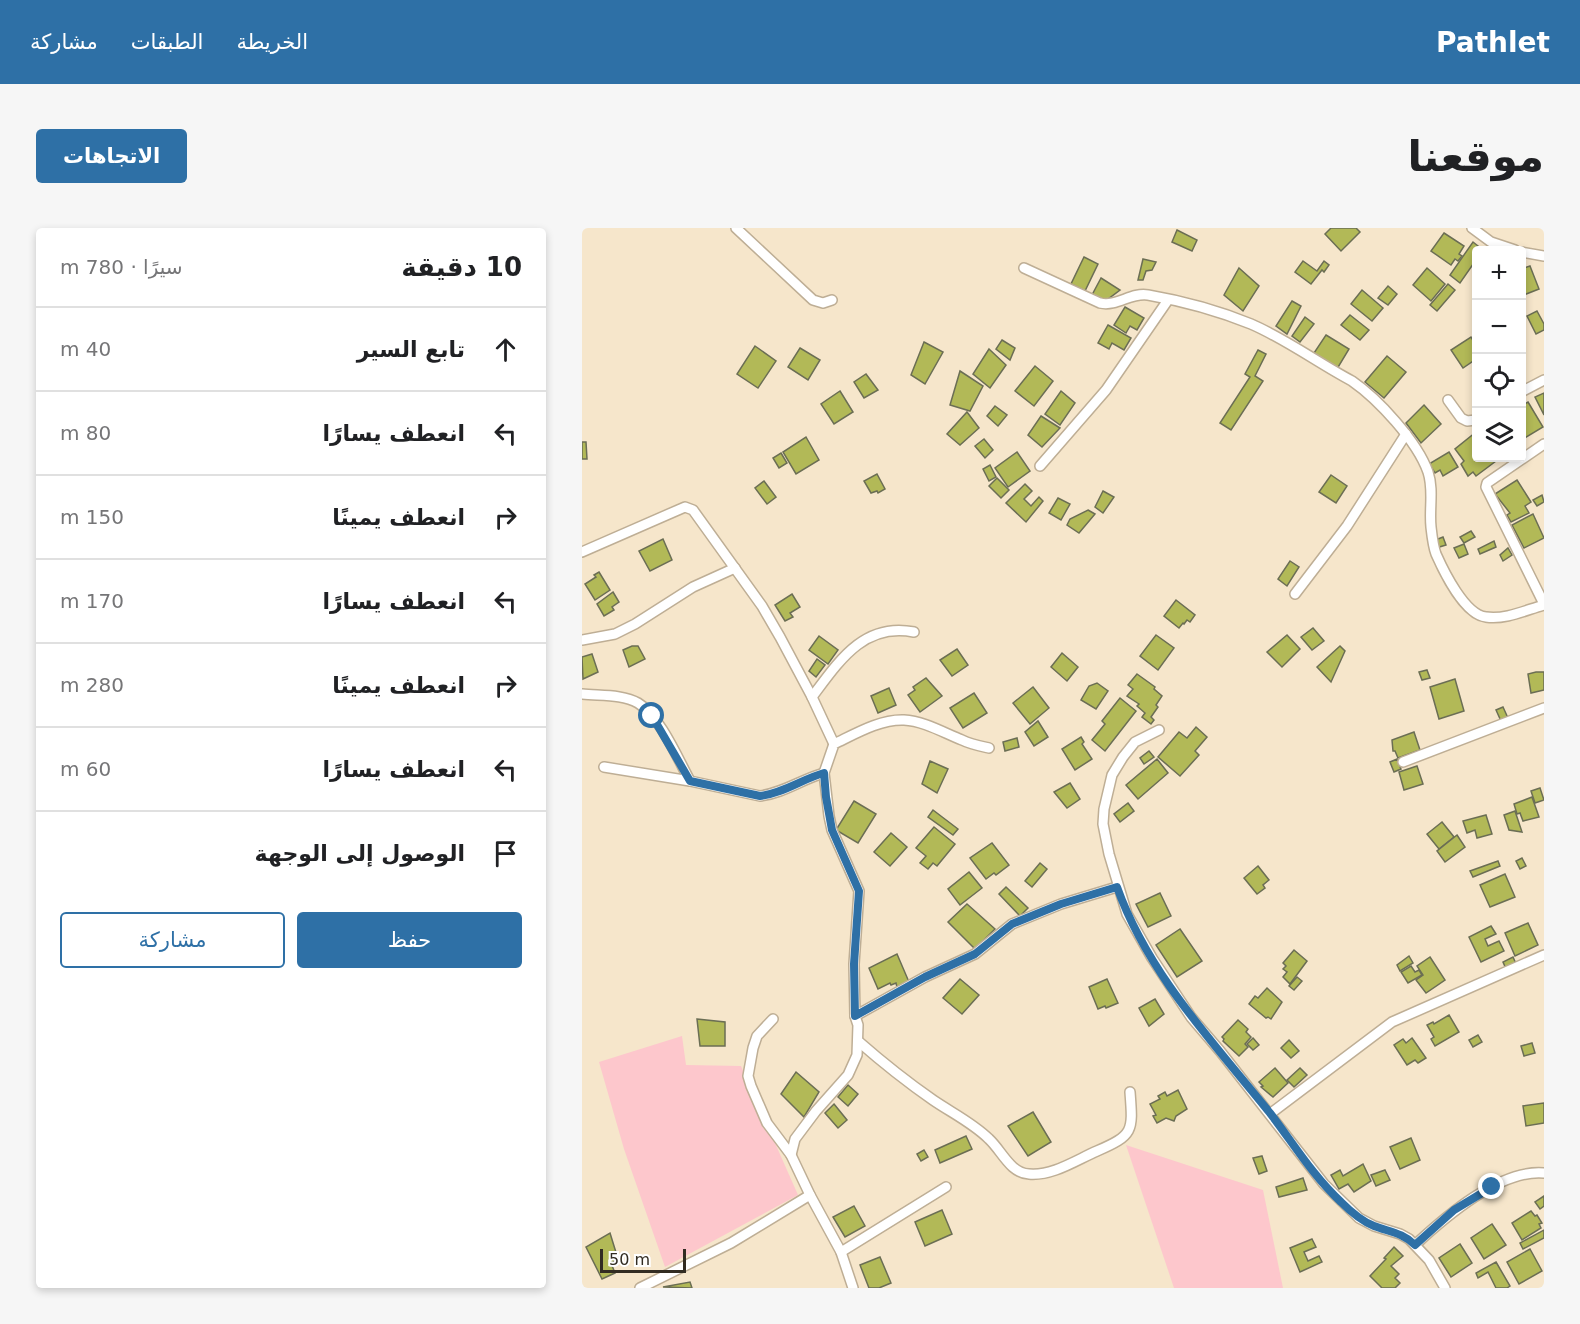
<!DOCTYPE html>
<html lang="ar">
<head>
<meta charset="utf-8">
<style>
  body { margin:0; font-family:"DejaVu Sans",Cairo,sans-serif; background:#f6f6f6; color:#202124; direction:rtl }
  .controls { position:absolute; right:18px; top:18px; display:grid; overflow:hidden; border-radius:6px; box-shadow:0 3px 9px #0003 }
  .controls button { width:54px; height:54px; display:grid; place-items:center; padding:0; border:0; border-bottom:2px solid #e0e0e0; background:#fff; color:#202124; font:30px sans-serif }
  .scale { position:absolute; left:18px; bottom:15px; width:86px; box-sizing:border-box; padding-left:6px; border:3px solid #322c22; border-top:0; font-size:16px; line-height:21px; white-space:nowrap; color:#322c22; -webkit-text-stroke:4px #fff; paint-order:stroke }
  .stop { position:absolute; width:18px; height:18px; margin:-14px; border:4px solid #2e70a6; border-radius:50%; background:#fff }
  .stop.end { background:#2e70a6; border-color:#fff; box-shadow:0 2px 6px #0008 }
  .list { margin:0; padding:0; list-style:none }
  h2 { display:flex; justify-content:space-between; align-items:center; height:78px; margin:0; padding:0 24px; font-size:26px }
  h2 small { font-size:20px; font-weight:400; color:#757577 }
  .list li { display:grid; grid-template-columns:39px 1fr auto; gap:18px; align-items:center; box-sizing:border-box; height:84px; padding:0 24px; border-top:2px solid #e0e0e0 }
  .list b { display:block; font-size:22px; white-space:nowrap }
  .list em { font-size:20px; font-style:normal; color:#757577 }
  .actions { display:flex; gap:12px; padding:18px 24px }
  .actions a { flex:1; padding:14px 0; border:2px solid #2e70a6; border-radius:6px; text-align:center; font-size:21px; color:#2e70a6 }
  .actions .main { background:#2e70a6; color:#fff }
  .icon { flex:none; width:33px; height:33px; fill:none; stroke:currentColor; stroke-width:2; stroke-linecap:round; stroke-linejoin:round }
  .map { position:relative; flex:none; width:962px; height:1060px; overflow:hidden; direction:ltr; border-radius:6px }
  header { display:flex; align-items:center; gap:36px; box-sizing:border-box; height:84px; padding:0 30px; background:#2e70a6; color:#fff }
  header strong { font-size:28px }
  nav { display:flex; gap:33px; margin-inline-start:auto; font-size:21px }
  .intro { display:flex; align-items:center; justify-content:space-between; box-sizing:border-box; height:144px; padding:0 36px }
  h1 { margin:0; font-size:42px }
  .button { padding:15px 27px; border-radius:6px; background:#2e70a6; color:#fff; font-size:21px; font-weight:700 }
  main { display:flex; gap:36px; padding:0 36px }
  aside { flex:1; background:#fff; border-radius:6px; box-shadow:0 3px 9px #0003 }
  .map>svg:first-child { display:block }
  .green { fill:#fdc7cc }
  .building { fill:#b2b957; stroke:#6b6e54; stroke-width:1.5 }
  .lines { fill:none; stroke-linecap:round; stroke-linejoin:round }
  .street-casing { stroke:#beae95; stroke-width:12 }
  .street { stroke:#fff; stroke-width:9 }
  .route { stroke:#2e70a6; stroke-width:8 }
</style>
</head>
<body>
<header>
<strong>Pathlet</strong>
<nav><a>الخريطة</a><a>الطبقات</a><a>مشاركة</a></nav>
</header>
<div class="intro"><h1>موقعنا</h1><a class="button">الاتجاهات</a></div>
<main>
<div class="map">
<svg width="962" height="1060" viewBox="0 0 962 1060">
  <rect width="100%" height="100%" fill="#f6e6cb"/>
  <g class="green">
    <path d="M100,808L104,837L159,838L216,967L83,1039L42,921L17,834Z"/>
    <path d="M544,917L681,962L701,1060H592Z"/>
  </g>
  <g class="building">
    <path d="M749,0H774L778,4L759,23L743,6Z"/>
    <path d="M595,2L615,12L610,23L590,14Z"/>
    <path d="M862,5L882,18L877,26L880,28L876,33L873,31L869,37L849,23Z"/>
    <path d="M891,14L901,22H894V32L878,55L868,47Z"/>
    <path d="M502,29L516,36L503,63L489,56Z"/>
    <path d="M561,31L574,34L570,42L564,43L561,52H556Z"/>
    <path d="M721,33L735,43L742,33L747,37L742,44L740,42L729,56L713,44Z"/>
    <path d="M948,38L957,61L939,68V41Z"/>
    <path d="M657,40L677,58L661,83L642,67Z"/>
    <path d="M845,40L863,56L849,73L831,57Z"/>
    <path d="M519,50L538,62L522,74L510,67Z"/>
    <path d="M866,56L873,62L855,83L848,77Z"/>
    <path d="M806,58L815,66L806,77L796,70Z"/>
    <path d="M780,62L801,80L790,93L769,76Z"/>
    <path d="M710,73L719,78L705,106L694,98Z"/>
    <path d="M543,79L562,90L555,102L548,98L544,105L532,97Z"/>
    <path d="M955,83L962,96V102L954,106L945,88Z"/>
    <path d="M768,87L787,102L778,112L759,97Z"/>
    <path d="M723,89L732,96L718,114L710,108Z"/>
    <path d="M526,97L549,110L542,122L530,115L527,121L516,115Z"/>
    <path d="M744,107L767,121L755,141L732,125Z"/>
    <path d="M889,109L894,118V131L881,140L869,122Z"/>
    <path d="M420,112L433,120L428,132L414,121Z"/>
    <path d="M342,114L361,124L343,156L329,147Z"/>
    <path d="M173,118L194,133L176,160L155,146Z"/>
    <path d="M218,120L238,132L226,152L206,139Z"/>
    <path d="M407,121L424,137L408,160L391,146Z"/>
    <path d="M676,122L684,126L673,148L681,153L649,202L638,195L668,149L663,146Z"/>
    <path d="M805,128L824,144L802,170L783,154Z"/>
    <path d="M453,138L471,153L452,178L433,163Z"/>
    <path d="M378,143L401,158L388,183L368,177Z"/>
    <path d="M284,146L296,162L282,170L272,154Z"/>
    <path d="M258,163L271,184L252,196L239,176Z"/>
    <path d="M479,163L493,175L478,197L463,186Z"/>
    <path d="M962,165V187L953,169Z"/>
    <path d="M946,174L961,199L941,211L939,208V178Z"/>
    <path d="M842,177L859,196L839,215L824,195Z"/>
    <path d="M413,178L425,187L416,198L405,188Z"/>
    <path d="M385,184L397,200L378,217L365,206Z"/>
    <path d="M459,188L478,200L460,219L446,207Z"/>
    <path d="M894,204V230H918L894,248L891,244L886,248L879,236L882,233L873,221Z"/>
    <path d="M224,209L237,232L214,246L201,224Z"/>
    <path d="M402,211L411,222L403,230L393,218Z"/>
    <path d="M0,214H4L5,231H0Z"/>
    <path d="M435,224L448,243L426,259L413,240Z"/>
    <path d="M867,224L876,239L861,248L858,242L853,245L847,236Z"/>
    <path d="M199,225L205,235L197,240L191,230Z"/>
    <path d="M408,237L414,249L407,253L401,241Z"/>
    <path d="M295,246L303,261L296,265L295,263L289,265L282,253Z"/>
    <path d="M749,247L765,258L754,275L737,264Z"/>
    <path d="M415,250L427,262L419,270L407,258Z"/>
    <path d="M935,252L949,274L943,278L947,285L929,294L925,287L928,285L913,266Z"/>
    <path d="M182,253L194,269L185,276L173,260Z"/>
    <path d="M443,256L450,263L442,271L449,278L457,269L461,273L444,294L424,275Z"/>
    <path d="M521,263L532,269L521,285L513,279Z"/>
    <path d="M960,267L962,274L955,278L951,272Z"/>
    <path d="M476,270L488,276L479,292L467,285Z"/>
    <path d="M506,282L513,286L497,305L485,297L488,291Z"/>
    <path d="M951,286L962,310L942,320L930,297Z"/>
    <path d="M889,303L893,309L882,315L878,309Z"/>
    <path d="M861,309L864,317L854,320L851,313Z"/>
    <path d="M81,311L90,332L68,343L57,323Z"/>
    <path d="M912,313L914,319L898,326L896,321Z"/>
    <path d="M882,316L886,326L877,330L872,320Z"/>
    <path d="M926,320L930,327L921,333L918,327Z"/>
    <path d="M708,333L717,339L705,358L696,351Z"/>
    <path d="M17,344L28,362L13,372L3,356L14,349L12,347Z"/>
    <path d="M31,364L37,374L30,379L32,382L22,388L15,376Z"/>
    <path d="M210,366L218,379L208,385L211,389L203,393L193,377Z"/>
    <path d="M594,372L613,387L608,394L605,392L602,396L601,395L597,400L582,388Z"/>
    <path d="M731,400L742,413L730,422L719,409Z"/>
    <path d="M574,407L592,420L576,442L558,428Z"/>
    <path d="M705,407L718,421L700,439L685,424Z"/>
    <path d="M237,408L256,422L246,436L227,422Z"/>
    <path d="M50,418H56L63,431L47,439L41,422Z"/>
    <path d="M758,418L763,423L749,454L735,439Z"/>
    <path d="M375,421L386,437L370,448L358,432Z"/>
    <path d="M480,425L496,439L485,453L469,439Z"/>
    <path d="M10,426L16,444L1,451L0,429Z"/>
    <path d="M235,431L243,437L234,449L227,443Z"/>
    <path d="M845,442L848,450L840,452L837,444Z"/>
    <path d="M954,444H962V462L949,465L946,446Z"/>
    <path d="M555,446L573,459L572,461L580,468L574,477L576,479L569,489L572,492L569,496L560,489L563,485L555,478L557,476L545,468L551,461L546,457Z"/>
    <path d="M344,450L360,468L338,484L326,467L333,462L331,459Z"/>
    <path d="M873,451L882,483L857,491L848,459Z"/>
    <path d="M515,455L526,463L514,481L499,472L507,458Z"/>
    <path d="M451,459L467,480L448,496L431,475Z"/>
    <path d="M307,460L314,477L296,485L289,468Z"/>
    <path d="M392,465L405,485L381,500L368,480Z"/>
    <path d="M538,470L554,483L523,523L510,512L523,496L520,493Z"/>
    <path d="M921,479L926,490L919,493L914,482Z"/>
    <path d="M456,493L466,509L452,518L443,504Z"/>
    <path d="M614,499L625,509L613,523L617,527L598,548L576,529L597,504L605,510Z"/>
    <path d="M832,504L838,522L816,530L813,523H811L810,512Z"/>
    <path d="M499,509L502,514L500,516L510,531L493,542L480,521Z"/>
    <path d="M435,510L437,519L423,523L421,514Z"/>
    <path d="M567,523L572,529L562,536L558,530Z"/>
    <path d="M575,531L586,545L556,571L544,557Z"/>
    <path d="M815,531L819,541L812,544L808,534Z"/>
    <path d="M348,533L366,541L355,565L340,556Z"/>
    <path d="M835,538L841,556L822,562L817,544Z"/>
    <path d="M488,555L498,571L485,580L472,564Z"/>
    <path d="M958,560L962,572L953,575L949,563Z"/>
    <path d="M950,569L957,589L941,593L938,585L935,586L932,576Z"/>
    <path d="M272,573L294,586L276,615L254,602Z"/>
    <path d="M546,575L552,583L538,594L532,586Z"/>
    <path d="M351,582L376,601L371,607L346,589Z"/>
    <path d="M933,583L940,604L927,602L922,587Z"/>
    <path d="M904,587L910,606L895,610L893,602L885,605L881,593Z"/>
    <path d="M860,594L872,609L857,621L845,606Z"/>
    <path d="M352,599L373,616L355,638L351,635L346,641L338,635L344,628L334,620Z"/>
    <path d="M309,605L325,619L308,638L292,624Z"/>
    <path d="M875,607L883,619L863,634L855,623Z"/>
    <path d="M410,615L427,637L414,647L412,645L404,651L388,630Z"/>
    <path d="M940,630L944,638L938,641L934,633Z"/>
    <path d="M916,633L918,638L891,649L888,643Z"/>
    <path d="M458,635L465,641L450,659L443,653Z"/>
    <path d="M676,638L687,652L681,657L683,660L675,666L662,650Z"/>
    <path d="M387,644L400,660L378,677L366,661Z"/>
    <path d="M923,646L933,669L908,679L898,657Z"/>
    <path d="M424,659L446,680L438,688L417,666Z"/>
    <path d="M578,665L589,688L566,699L554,676Z"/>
    <path d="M385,676L413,701L393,721L366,694Z"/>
    <path d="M946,695L956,717L933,728L923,705Z"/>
    <path d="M909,698L914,706L903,711L906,718L917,713L922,723L899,734L887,709Z"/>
    <path d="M598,701L620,733L595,749L574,717Z"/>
    <path d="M712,722L725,733L708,756L701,749L705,744L701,741L704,738L701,735Z"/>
    <path d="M315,726L327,754L315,759L314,755L309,757L308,755L296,761L287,740Z"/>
    <path d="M827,728L831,735L818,743L815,737Z"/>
    <path d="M848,729L863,752L844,765L834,752L841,747L835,738Z"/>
    <path d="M931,729L935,738L925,743L921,734Z"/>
    <path d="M829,738L833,744L837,742L840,747L826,755L819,744Z"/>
    <path d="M715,749L720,753L712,762L707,758Z"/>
    <path d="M378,751L397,767L380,786L361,770Z"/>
    <path d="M525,751L536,775L524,780L523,778L516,781L507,759Z"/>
    <path d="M685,760L700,774L689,791L686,789L684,790L667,776L673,768L676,770Z"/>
    <path d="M573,771L582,786L567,798L557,780Z"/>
    <path d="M867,787L877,804L853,818L849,811L852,809L845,797L851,794L852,796Z"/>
    <path d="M115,791L143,794V818H118Z"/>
    <path d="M656,792L666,801L664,804L669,809L663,816L666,819L657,828L641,813L642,811L640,809Z"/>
    <path d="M896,807L900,814L891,819L887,812Z"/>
    <path d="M671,810L677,817L671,822L665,816Z"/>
    <path d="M830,810L844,830L836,835L833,832L825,837L812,817L821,811L824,815Z"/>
    <path d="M707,812L717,823L709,830L699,820Z"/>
    <path d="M950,815L953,825L942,828L939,818Z"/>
    <path d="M693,840L706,855L691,869L679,859L681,858L677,854Z"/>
    <path d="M718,840L725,847L712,859L705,852Z"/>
    <path d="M214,844L237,864L222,889L199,866Z"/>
    <path d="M266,857L276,866L266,878L256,869Z"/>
    <path d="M596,862L605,881L594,888L592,893L584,890L575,895L571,888L574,887L568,876L578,871L576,868L583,864L585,868Z"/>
    <path d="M962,875V895L944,898L941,878Z"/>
    <path d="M252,876L265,892L256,900L243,885Z"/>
    <path d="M451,884L469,914L446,928L426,898Z"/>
    <path d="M384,908L390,921L358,935L353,922Z"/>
    <path d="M829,910L838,932L818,941L808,919Z"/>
    <path d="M342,922L346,929L339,933L335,926Z"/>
    <path d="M680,928L685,943L677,946L671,930Z"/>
    <path d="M781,936L789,953L772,964L766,956L757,961L749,947L758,942L761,948Z"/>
    <path d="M803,942L808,952L794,958L789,947Z"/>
    <path d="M721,950L725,962L697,969L694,959Z"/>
    <path d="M962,968V978L958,981L953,974Z"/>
    <path d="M272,978L283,998L263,1009L251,989Z"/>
    <path d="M360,982L370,1006L343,1018L333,994Z"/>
    <path d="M949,983L953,988L955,987L960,995L957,996L959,1000L940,1012L930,995Z"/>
    <path d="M910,996L924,1017L902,1031L889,1010Z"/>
    <path d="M962,1002V1010L941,1021L938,1015Z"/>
    <path d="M28,1005L36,1031L29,1035L33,1045L20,1051L4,1019Z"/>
    <path d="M730,1011L734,1019L722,1024L726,1033L737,1028L740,1034L718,1044L708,1020Z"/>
    <path d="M878,1016L890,1035L869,1049L857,1030Z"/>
    <path d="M812,1019L821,1028L809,1038L817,1046L813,1050L818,1055L813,1060H800L788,1048L804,1031L802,1030Z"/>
    <path d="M948,1021L960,1043L937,1056L925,1034Z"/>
    <path d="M298,1029L309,1055L297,1060H287L278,1037Z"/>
    <path d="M914,1034L928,1058L925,1060H914L906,1044L896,1050L894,1045Z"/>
    <path d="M108,1054L110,1060L81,1059Z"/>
  </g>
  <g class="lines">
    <defs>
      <g id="street">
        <path d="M154,0L231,72L241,75L250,72"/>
        <path d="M890,0L909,14L933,22"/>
        <path d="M939,24L962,28"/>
        <path d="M442,40L518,75C535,79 549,64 566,67C601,73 637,83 669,96C704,111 736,135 770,153C796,171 835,213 846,244C852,262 847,281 849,299C850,308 851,318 854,326C862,344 883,387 904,389C923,392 944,382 962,377"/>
        <path d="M939,164L962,152"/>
        <path d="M866,172L879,190L885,193L894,192"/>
        <path d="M962,216L905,255L904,259L962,376"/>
        <path d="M458,238L524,162L586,72"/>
        <path d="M0,324L103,279L111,282L180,378L198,409L230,469L252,516"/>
        <path d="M713,366L765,298L824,206"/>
        <path d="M0,412L33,406L53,396L111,359L153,340"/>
        <path d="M0,466C17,468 41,466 56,475C78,488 96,531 108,553"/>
        <path d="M230,469C257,433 282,394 332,404"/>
        <path d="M577,502L553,514L541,529L530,547L522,581L521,596L527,626L545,686L570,730L609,789L638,823L742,956L777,990L792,998L818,1006L827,1011L847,1032L863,1060"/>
        <path d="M821,534L962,480"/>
        <path d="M22,539L108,553L178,568C202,565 220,551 242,545"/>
        <path d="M273,788L343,749L393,726L430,696L479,676L535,659"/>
        <path d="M191,791L175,808L171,820L166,848L169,858L185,895L209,927L228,967L259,1024L271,1060"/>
        <path d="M276,813C300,834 325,854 351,872C370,885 391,895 407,911C420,923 428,945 447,946C471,948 494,932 515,923C552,907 551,903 548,864"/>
        <path d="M688,886L810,794L962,727"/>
        <path d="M209,927L213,911L234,883L266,847L275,827L276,797L273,788L272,736L277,663L250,602L247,588L242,545L252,516C273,506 298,491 322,492C342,493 362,505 380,512C388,516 398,518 407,520"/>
        <path d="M833,1017C863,989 918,941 962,945"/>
        <path d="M259,1024L364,959"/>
        <path d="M58,1060L149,1015L228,967"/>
      </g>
    </defs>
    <use href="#street" class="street-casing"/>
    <use href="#street" class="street"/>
  </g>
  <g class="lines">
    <path class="route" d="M70,488L108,553L178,568C202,565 220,551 242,545L244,569L250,602L277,663L272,736L273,788L343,749L393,726L430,696L479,676L535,659C566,746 631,814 688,885C711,915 731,948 759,974C769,984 779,993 792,998C808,1004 821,1005 833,1017L872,982L910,959"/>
  </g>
</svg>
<div class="controls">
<button>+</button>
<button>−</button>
<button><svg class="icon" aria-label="locate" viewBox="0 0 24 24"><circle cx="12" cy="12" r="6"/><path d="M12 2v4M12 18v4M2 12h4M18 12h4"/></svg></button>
<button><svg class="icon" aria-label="layers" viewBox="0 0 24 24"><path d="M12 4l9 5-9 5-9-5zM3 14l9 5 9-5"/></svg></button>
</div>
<div class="scale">50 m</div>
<div class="stop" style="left:70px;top:488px"></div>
<div class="stop end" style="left:910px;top:959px"></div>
</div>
<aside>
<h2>10 دقيقة<small>سيرًا · 780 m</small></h2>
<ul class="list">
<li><svg class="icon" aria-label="ahead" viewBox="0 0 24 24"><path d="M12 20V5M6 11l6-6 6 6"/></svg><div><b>تابع السير</b></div><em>40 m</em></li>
<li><svg class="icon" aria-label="left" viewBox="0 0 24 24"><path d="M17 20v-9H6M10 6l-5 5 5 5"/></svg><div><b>انعطف يسارًا</b></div><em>80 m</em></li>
<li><svg class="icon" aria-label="right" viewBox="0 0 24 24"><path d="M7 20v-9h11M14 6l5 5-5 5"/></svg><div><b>انعطف يمينًا</b></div><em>150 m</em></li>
<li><svg class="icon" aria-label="left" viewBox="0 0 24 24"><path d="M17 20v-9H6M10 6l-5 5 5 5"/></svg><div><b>انعطف يسارًا</b></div><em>170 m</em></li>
<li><svg class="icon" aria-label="right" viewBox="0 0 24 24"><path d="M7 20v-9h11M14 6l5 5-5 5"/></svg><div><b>انعطف يمينًا</b></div><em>280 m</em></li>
<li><svg class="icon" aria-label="left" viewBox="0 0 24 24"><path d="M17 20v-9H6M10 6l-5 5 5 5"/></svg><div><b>انعطف يسارًا</b></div><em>60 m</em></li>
<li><svg class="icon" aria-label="arrive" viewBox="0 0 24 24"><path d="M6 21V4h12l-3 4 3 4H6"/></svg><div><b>الوصول إلى الوجهة</b></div></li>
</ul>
<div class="actions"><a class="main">حفظ</a><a>مشاركة</a></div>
</aside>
</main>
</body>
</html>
